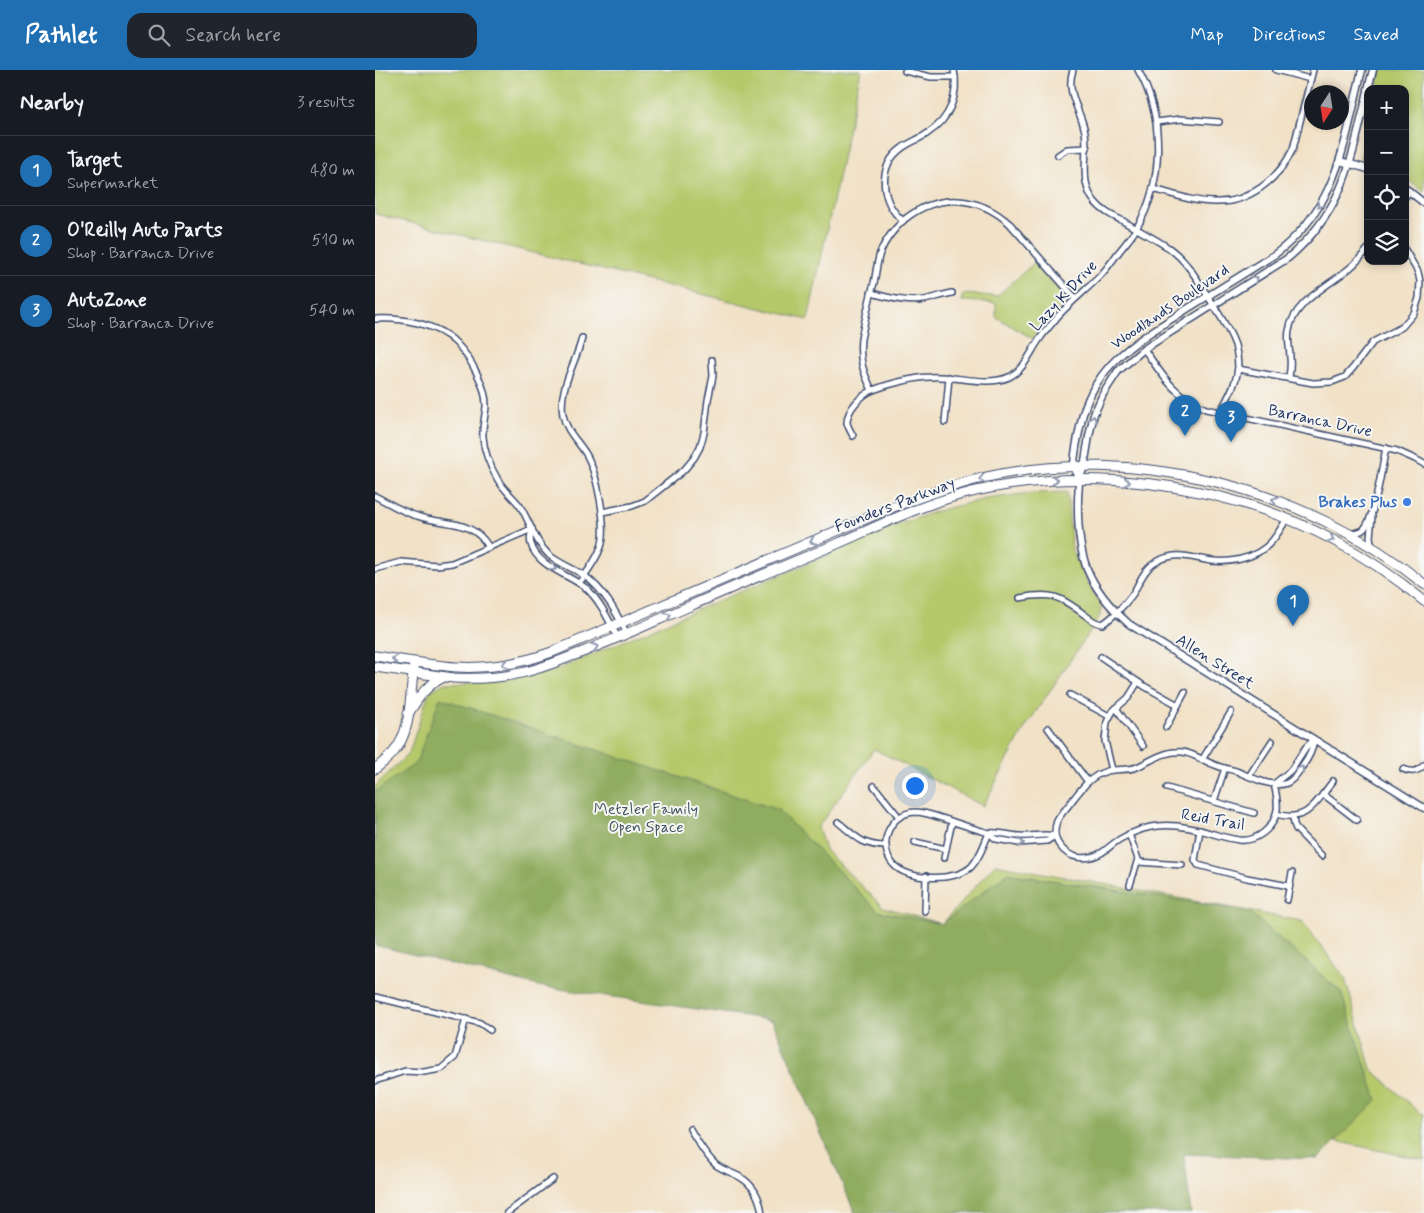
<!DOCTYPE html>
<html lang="en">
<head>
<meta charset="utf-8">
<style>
  body { margin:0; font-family:Mynerve,sans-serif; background:#20242c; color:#f1f3f6 }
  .controls { position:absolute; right:15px; top:15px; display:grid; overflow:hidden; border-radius:10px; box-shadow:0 2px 8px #0003 }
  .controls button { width:45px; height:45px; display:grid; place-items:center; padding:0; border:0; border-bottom:1px solid #363941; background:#171b24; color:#f1f3f6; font:25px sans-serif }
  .compass { position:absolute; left:929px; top:15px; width:45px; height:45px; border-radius:50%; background:#171b24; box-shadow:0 2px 8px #0003; rotate:192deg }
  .you { position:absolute; left:539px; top:715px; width:18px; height:18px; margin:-12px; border:4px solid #fff; border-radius:50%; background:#1a73e8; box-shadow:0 0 0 8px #1a73e833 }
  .badge { display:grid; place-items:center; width:32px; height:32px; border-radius:50%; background:#1f6fb2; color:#fff; font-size:16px; font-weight:700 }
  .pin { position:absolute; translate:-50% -41px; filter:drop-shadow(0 1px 2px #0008) }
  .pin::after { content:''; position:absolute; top:26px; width:18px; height:15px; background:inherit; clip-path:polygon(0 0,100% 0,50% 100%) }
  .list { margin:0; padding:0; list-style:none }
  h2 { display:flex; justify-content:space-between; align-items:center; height:65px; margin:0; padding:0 20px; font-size:21px }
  h2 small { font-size:16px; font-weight:400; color:#9ea1a6 }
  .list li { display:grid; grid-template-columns:32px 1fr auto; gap:15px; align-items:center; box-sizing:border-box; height:70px; padding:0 20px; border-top:1px solid #363941 }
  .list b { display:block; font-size:19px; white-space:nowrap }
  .list p { margin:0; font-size:16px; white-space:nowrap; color:#9ea1a6 }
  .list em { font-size:16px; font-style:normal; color:#9ea1a6 }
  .icon { flex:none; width:28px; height:28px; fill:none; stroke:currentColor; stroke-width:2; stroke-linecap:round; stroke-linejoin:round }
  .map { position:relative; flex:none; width:1049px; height:1143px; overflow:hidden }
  header { display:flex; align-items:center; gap:30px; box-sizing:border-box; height:70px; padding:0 25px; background:#1f6fb2; color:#fff }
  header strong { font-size:24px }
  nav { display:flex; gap:28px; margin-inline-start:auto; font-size:18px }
  .search { width:350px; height:45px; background:#20242c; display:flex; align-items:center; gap:12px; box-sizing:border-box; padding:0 18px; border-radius:15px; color:#9ea1a6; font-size:19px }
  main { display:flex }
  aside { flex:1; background:#171b24 }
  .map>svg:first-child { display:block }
  .green { fill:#b5c86b; stroke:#687c64 }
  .forest { fill:#90ac5f; stroke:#566e5e }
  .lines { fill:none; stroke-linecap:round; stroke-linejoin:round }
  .minor-casing { stroke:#3b4a6e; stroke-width:8 }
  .tertiary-casing { stroke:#3b4a6e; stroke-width:9 }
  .primary-casing { stroke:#3b4a6e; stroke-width:11 }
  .trunk-casing { stroke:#3b4a6e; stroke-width:11 }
  .minor { stroke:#fff; stroke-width:5 }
  .tertiary { stroke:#fff; stroke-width:6 }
  .primary { stroke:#fff; stroke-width:9 }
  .trunk { stroke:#fff; stroke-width:9 }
  .oneway { stroke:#8d97ae }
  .shop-dot { fill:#3f7fe0; stroke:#f6f6f2; stroke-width:2 }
  .labels { text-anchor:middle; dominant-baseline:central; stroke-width:4; stroke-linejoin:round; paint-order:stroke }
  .street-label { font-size:16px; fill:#1b2f5e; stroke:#f6f6f2 }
  .shop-label { font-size:16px; font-weight:bold; fill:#366cbe; stroke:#f6f6f2; text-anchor:end }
  .park-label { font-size:16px; fill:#425561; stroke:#f6f6f2 }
</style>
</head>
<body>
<header>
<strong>Pathlet</strong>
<div class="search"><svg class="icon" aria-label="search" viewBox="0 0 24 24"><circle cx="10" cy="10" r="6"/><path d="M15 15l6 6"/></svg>Search here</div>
<nav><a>Map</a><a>Directions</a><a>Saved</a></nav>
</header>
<main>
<aside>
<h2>Nearby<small>3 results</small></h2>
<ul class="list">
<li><span class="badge">1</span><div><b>Target</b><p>Supermarket</p></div><em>480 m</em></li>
<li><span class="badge">2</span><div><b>O'Reilly Auto Parts</b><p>Shop · Barranca Drive</p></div><em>510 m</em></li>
<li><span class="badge">3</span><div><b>AutoZone</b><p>Shop · Barranca Drive</p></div><em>540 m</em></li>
</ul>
</aside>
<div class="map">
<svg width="1049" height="1143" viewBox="0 0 1049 1143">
  <rect width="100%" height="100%" fill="#f6f6f2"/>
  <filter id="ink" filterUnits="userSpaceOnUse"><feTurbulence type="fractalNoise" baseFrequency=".02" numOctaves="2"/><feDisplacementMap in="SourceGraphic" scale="10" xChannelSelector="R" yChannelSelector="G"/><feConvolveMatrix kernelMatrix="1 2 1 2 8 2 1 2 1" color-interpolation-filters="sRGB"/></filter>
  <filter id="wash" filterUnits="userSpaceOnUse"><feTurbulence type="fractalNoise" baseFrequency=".0096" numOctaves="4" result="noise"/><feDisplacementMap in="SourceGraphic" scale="20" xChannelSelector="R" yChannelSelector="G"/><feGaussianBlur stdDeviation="1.12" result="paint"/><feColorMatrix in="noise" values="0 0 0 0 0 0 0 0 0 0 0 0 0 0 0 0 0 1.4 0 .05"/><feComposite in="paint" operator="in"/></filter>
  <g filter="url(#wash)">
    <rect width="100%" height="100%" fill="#f1e1c6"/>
    <g class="green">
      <path d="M0,0H486L433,250L0,144Z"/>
      <path d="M1006,0H1049V122L1030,108V19H1001Z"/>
      <path d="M993,54V91L985,88Z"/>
      <path d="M660,192L690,227L689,231L670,253L658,269L621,247V233L586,231L588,224L622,226Z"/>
      <path d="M692,422L697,480L714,516L727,535L724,548L650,658L608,736L499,679L443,757L450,780L508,837L567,854L620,794L927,851L970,908L996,999L1045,1043L1049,1044V1090L0,866V716L34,683L54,622L69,613L130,611L176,602L321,540L446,488L521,455L565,440L610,429L656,423Z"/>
    </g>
    <path class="forest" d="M65,628L403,740L503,841L567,854L632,803L873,841L966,922L1002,1030L943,1089L809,1084L816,1143H480L397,950L163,916L0,875V722L41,693Z"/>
  </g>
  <g filter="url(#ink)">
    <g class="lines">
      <defs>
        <g id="minor">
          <path d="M698,0C690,23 706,40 710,62C714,85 703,112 720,132C727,141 738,146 748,151C763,160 779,168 794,178C812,191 822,209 834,228C843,243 854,258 860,275C862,282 863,289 863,297C862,314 852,328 845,343"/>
          <path d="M901,0L935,9"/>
          <path d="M530,1L556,7H580"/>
          <path d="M781,52L806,49L844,52"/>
          <path d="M683,85L692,79L712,78"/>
          <path d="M778,119C798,124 818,132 839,132C873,134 904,109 918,79L938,0"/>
          <path d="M1030,127L1035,121"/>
          <path d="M528,151C506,132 501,97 527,78C535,72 545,69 553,63C575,49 584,25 579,0"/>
          <path d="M496,223C513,227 531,233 549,230C558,228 568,225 577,223"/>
          <path d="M0,249C25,247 63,254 81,273C95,287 112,317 111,337C110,347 107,357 108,367C109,381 116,398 123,410C129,420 138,427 145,436C155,452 160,472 174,485C185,494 198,498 210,506C230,521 241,542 252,564"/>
          <path d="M769,279C788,306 798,325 831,339L1022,381L1040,389L1049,394"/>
          <path d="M863,299L938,313L957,312L970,307L978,298L998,272L1027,257L1039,243L1044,228L1045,211L1043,202L1030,180"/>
          <path d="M914,307C915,301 916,295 915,288C915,279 912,270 914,261C918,233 950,218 971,201C980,195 986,187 993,179"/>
          <path d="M497,320C488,302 484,290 486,269C490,250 494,231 499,213C501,203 502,192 505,183C510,170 520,158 530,149C564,122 604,126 635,154L700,228"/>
          <path d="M570,352L574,307"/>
          <path d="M478,366C476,362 473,357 472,353C472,339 486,326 496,321C509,315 541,307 555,307C579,305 612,317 634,307C649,300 655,283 664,270C670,261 677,254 683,246C696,232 711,220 724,207C731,200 737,191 743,183C749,175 756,168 761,159C789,113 790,47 763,0"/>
          <path d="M0,426C14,433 27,442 42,446C70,456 96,448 114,477"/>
          <path d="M227,442L257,436L270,431L309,400L319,388L325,377L329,363L333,330L338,306L337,290"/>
          <path d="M997,446L995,467L997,477"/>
          <path d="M157,459C156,464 154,469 156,474C162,497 196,505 212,519C226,532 234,551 243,568"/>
          <path d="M974,463C979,463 985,463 989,459C1000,447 1007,396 1011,378"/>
          <path d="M0,499L26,492L62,495L77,493L157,459"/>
          <path d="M204,513C212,502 221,491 226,477C233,457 222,403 211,384C203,371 191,361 188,345C183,319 201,293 207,268"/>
          <path d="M645,528C677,522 685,526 710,545C715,549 720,553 727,554C736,550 753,531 759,522C766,509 770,497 785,490C799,483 811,486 826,489C850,495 881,490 897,471C903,464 907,456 912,449"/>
          <path d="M726,587L769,616L803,635"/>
          <path d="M695,625L734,646"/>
          <path d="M741,638L768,676"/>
          <path d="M791,657L810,622"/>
          <path d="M673,658L713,712"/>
          <path d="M827,690L856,642"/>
          <path d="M1028,699C1037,703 1043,702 1049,695"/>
          <path d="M737,700L730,671L732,652L738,641L753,628L763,612"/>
          <path d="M874,706L897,671"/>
          <path d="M899,714C901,722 903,731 902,740C899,758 882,772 864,770C857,769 849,767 842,765C823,759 803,754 783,756C770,757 758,762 747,768C739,772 733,779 726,783C712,791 694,789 685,776C679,769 679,759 682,751C685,745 690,740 693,736C704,722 714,706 732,701C742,698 752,701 762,697C778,690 790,680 808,682C819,684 829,691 840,695C847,698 854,699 861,701C874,706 898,719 912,713C919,710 923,703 927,697C933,689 938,680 939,670"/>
          <path d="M899,714L916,700L931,677L939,670"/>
          <path d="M499,716L524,747"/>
          <path d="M792,718L879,743"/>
          <path d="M948,724L982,750"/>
          <path d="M839,731L850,698"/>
          <path d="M901,744C932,753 941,733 958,711"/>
          <path d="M918,747L919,754L921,759L947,786"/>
          <path d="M463,752C480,766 487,776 511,776"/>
          <path d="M825,760L820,790L823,795L872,808L914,816"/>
          <path d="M614,763C609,774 605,788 596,797C580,812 532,811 518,794C502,775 514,743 540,742C551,742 562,747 573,750C587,755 600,759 614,763C624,761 634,766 645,766C657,767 669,763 680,766"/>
          <path d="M614,763L621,769L644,773L672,771L680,766"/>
          <path d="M754,764L763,789L755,815"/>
          <path d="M540,772L571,779"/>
          <path d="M569,788L577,752"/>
          <path d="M763,792L807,795"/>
          <path d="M912,830L917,803"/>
          <path d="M550,841L551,806"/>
          <path d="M0,927L105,953L115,960"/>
          <path d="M0,1011L30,1001L49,1002L66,999L80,987L91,949"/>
          <path d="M315,1059C323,1072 330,1085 341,1095C348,1100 358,1103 365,1107C379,1115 385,1129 387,1143"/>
          <path d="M132,1143L178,1109"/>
        </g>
        <g id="tertiary">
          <path d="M987,0C969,72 964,137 899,185C870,203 841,221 812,239C768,268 724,289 708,344C705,356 699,384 699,396C700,401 703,406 704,411C704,417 703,424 703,430C702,486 711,516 754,554L1049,738"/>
          <path d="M993,19L998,0"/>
          <path d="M965,91L993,99"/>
          <path d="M1030,118L1049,133"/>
          <path d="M704,410L709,397L714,366L719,344L728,324L743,301L769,279L913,188C970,140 976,89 993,21"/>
        </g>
        <path id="primary" d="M0,699C6,694 13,689 18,683C38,660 34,625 39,597"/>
        <g id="trunk">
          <path d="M0,586C27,590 54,595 81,597C114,599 147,593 177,582L518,437C549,426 579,414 612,407C761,374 931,418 1049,514"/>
          <path d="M0,597L79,608C101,609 125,608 146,603C169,598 189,589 210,581C246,567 280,551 315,536C364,514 414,494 464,473C503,456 543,436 585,425C705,393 848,412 958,470C991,487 1021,508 1049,531"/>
          <path d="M33,644C44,627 50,616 69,607"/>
        </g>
      </defs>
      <use href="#minor" class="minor-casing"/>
      <use href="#tertiary" class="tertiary-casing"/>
      <use href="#primary" class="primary-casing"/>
      <use href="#trunk" class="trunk-casing"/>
      <use href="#minor" class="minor"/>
      <use href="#tertiary" class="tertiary"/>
      <use href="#primary" class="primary"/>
      <use href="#trunk" class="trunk"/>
    </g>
    <defs><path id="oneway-chevron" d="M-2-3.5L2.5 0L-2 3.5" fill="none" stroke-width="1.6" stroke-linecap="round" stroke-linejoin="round" transform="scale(1.25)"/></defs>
    <g class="oneway">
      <use href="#oneway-chevron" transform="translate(945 135) rotate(121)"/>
      <use href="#oneway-chevron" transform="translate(880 209) rotate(-32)"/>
      <use href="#oneway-chevron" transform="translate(718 349) rotate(-74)"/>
      <use href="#oneway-chevron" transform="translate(607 409) rotate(166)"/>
      <use href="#oneway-chevron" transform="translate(680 410) rotate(-3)"/>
      <use href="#oneway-chevron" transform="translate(752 412) rotate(5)"/>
      <use href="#oneway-chevron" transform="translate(900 430) rotate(-159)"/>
      <use href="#oneway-chevron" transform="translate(956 469) rotate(27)"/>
      <use href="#oneway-chevron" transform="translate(438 471) rotate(157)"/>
      <use href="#oneway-chevron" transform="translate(178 498) rotate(33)"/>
      <use href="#oneway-chevron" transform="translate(293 546) rotate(-24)"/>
      <use href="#oneway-chevron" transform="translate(220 577) rotate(-22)"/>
      <use href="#oneway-chevron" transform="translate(20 589) rotate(-172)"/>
      <use href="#oneway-chevron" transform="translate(130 594) rotate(172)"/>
      <use href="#oneway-chevron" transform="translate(926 699) rotate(-56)"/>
      <use href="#oneway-chevron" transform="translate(646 773) rotate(2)"/>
    </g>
  </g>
  <circle class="shop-dot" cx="1032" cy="432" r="5"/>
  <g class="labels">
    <g class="street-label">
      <text transform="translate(689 226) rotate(-47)">Lazy K Drive</text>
      <text transform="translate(795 237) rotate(-34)">Woodlands Boulevard</text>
      <text transform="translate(945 351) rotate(12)">Barranca Drive</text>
      <text transform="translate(520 435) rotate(-21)">Founders Parkway</text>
      <text transform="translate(840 592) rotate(32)">Allen Street</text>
      <text transform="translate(838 750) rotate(10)">Reid Trail</text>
    </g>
    <g class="shop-label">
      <text x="1022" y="432">Brakes Plus</text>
    </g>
    <g class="park-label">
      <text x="271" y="739">Metzler Family<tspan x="271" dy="18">Open Space</tspan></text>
    </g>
  </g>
</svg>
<div class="controls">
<button>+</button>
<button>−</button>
<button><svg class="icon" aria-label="locate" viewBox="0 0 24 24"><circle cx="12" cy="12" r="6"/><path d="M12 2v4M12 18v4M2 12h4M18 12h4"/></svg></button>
<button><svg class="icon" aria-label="layers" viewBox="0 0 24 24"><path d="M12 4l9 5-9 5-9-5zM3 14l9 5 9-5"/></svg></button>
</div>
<svg class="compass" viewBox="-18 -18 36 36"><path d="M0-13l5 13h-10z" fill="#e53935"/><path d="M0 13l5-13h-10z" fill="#9ea1a6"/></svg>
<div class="you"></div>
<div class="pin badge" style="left:918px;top:556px">1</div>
<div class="pin badge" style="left:810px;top:366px">2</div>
<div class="pin badge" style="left:856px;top:372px">3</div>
</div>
</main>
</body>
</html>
